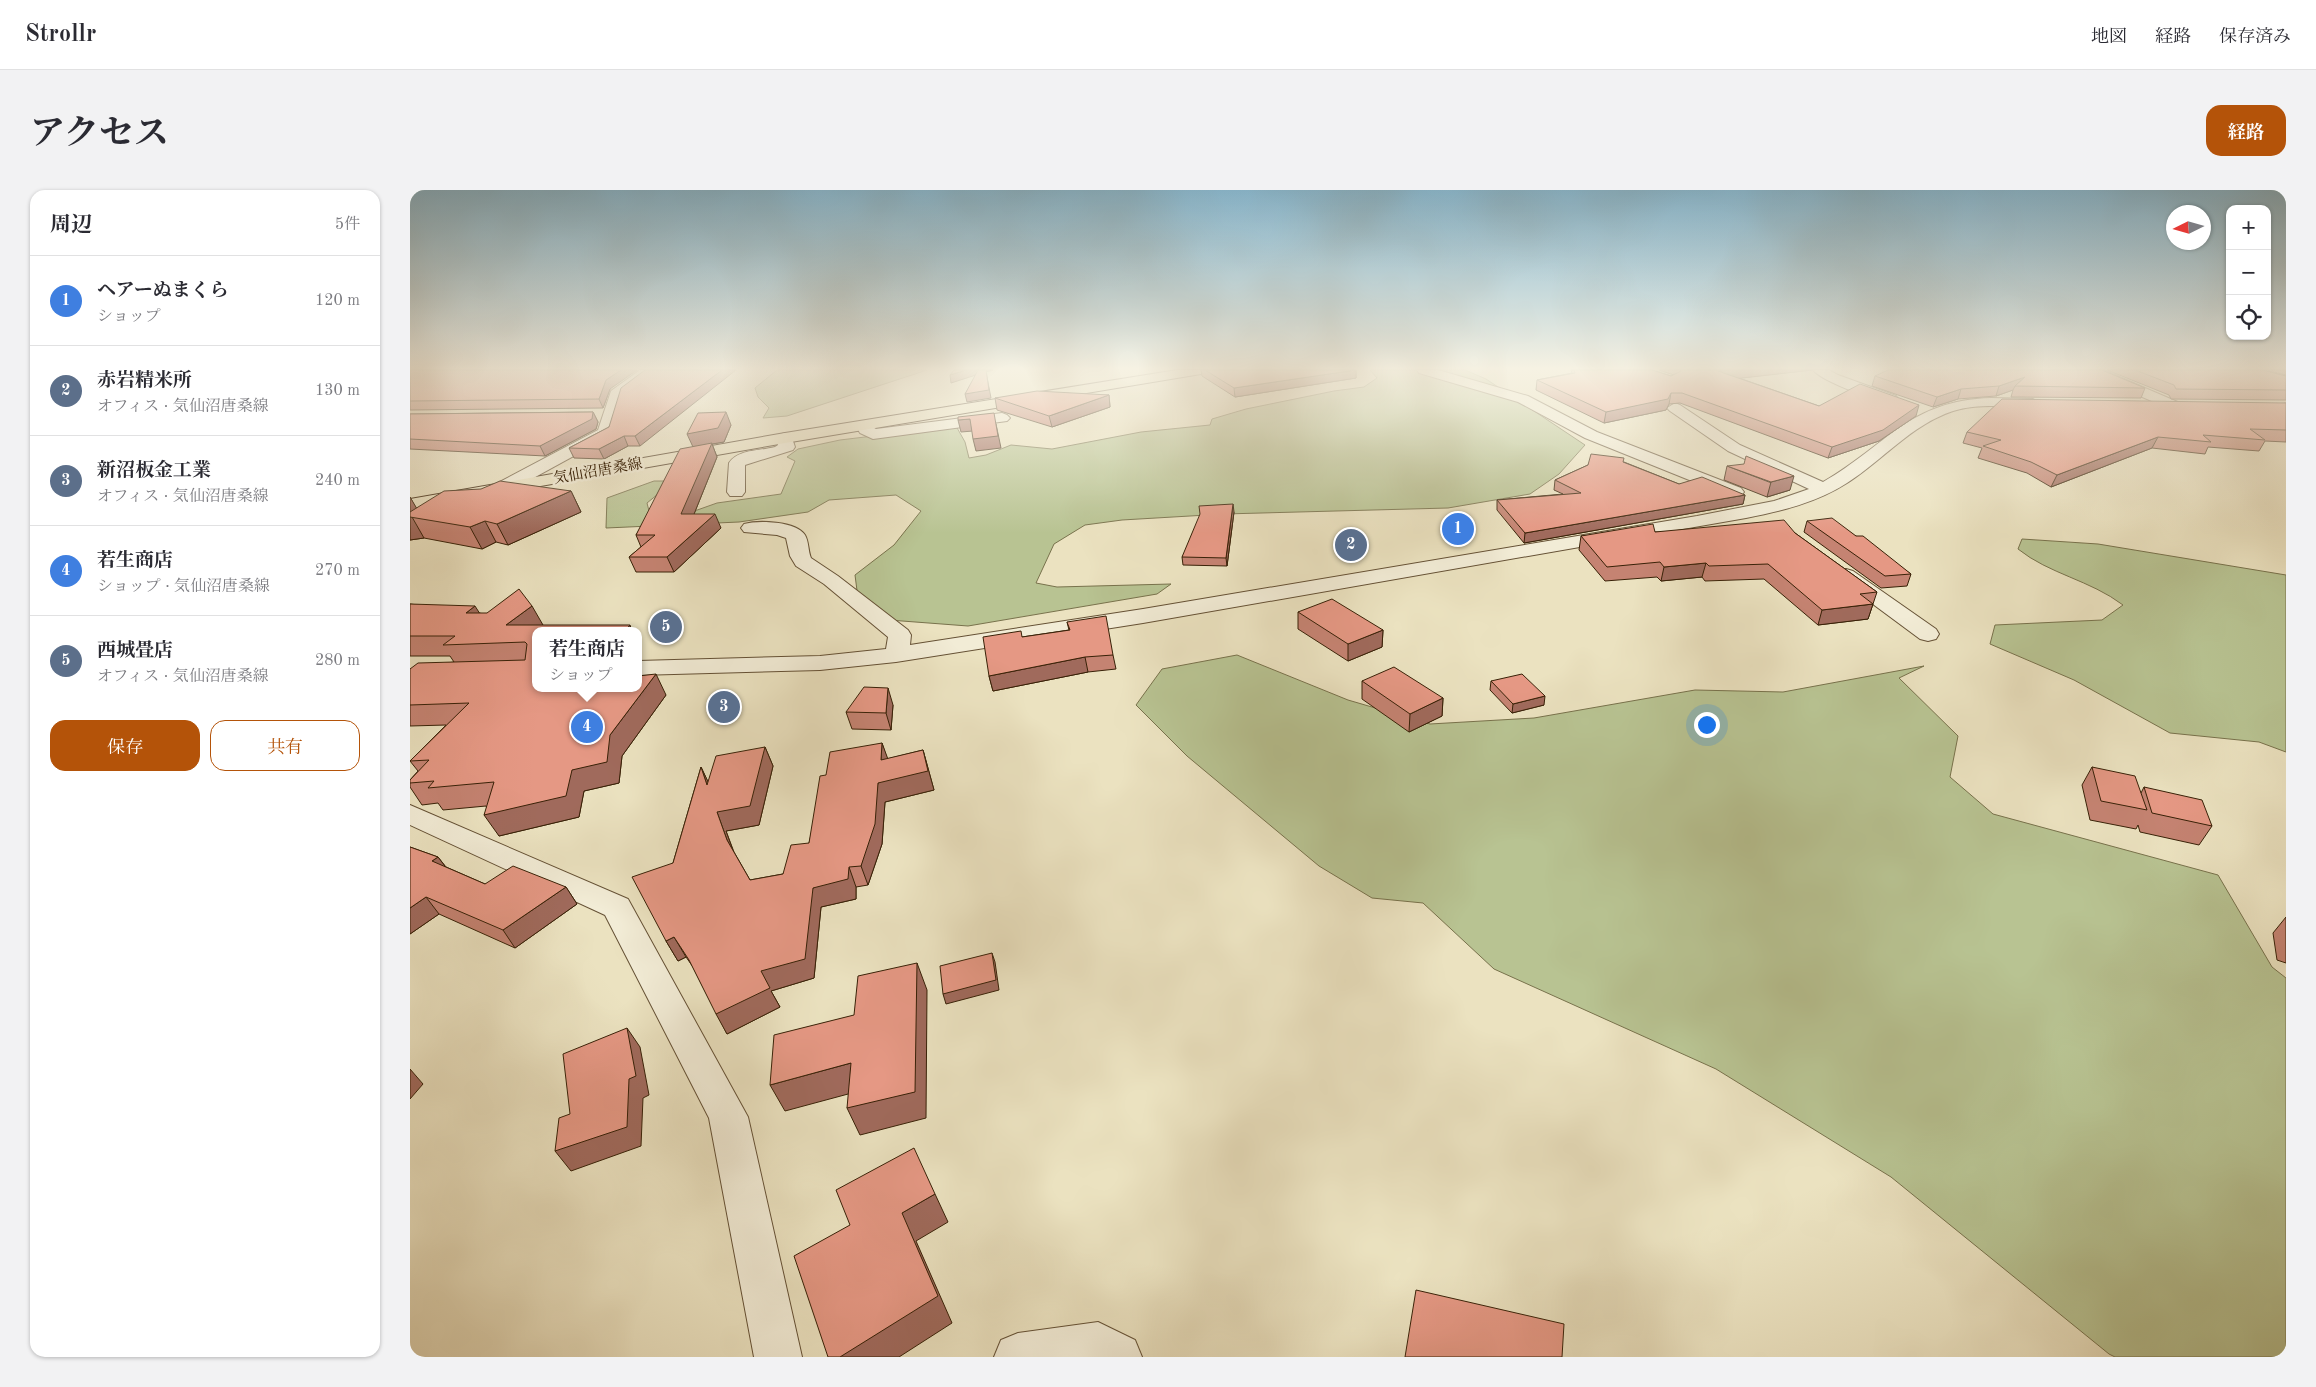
<!DOCTYPE html>
<html lang="ja">
<head>
<meta charset="utf-8">
<style>
  body { margin:0; font-family:"Old Standard TT","Noto Serif JP",serif; background:#f2f2f3; color:#2b2b33 }
  .controls { position:absolute; right:15px; top:15px; display:grid; overflow:hidden; border-radius:10px; box-shadow:0 1px 4px #0004 }
  .controls button { width:45px; height:45px; display:grid; place-items:center; padding:0; border:0; border-bottom:1px solid #e1e1e2; background:#fff; color:#2b2b33; font:25px sans-serif }
  .compass { position:absolute; left:1756px; top:15px; width:45px; height:45px; border-radius:50%; background:#fff; box-shadow:0 1px 4px #0004; rotate:265deg }
  .you { position:absolute; left:1296px; top:534px; width:18px; height:18px; margin:-12px; border:4px solid #fff; border-radius:50%; background:#1a73e8; box-shadow:0 0 0 8px #1a73e833 }
  .badge { display:grid; place-items:center; width:32px; height:32px; border-radius:50%; background:#b45309; color:#fff; font-size:16px; font-weight:700 }
  .pin { position:absolute; translate:-50% -50%; border:2px solid #fff; box-shadow:0 1px 5px #0006 }
  .popup { position:absolute; left:122px; top:437px; width:110px; height:65px; box-sizing:border-box; display:grid; place-content:center; border-radius:10px; background:#fff; filter:drop-shadow(0 1px 4px #0005); font-size:16px; white-space:nowrap; color:#7c7c81 }
  .popup b { font-size:19px; color:#2b2b33 }
  .popup::after { content:''; position:absolute; left:50%; top:100%; margin-left:-10px; border:10px solid transparent; border-top-color:#fff }
  .list { margin:0; padding:0; list-style:none }
  h2 { display:flex; justify-content:space-between; align-items:center; height:65px; margin:0; padding:0 20px; font-size:21px }
  h2 small { font-size:16px; font-weight:400; color:#7c7c81 }
  .list li { display:grid; grid-template-columns:32px 1fr auto; gap:15px; align-items:center; box-sizing:border-box; height:90px; padding:0 20px; border-top:1px solid #e1e1e2 }
  .list b { display:block; font-size:19px; white-space:nowrap }
  .list p { margin:0; font-size:16px; white-space:nowrap; color:#7c7c81 }
  .list em { font-size:16px; font-style:normal; color:#7c7c81 }
  .actions { display:flex; gap:10px; padding:15px 20px }
  .actions a { flex:1; padding:11px 0; border:1px solid #b45309; border-radius:15px; text-align:center; font-size:18px; color:#b45309 }
  .actions .main { background:#b45309; color:#fff }
  .icon { flex:none; width:28px; height:28px; fill:none; stroke:currentColor; stroke-width:2; stroke-linecap:round; stroke-linejoin:round }
  .map { position:relative; flex:none; width:1876px; height:1167px; overflow:hidden; border-radius:15px }
  header { display:flex; align-items:center; gap:30px; box-sizing:border-box; height:70px; padding:0 25px; background:#fff; border-bottom:1px solid #e1e1e2 }
  header strong { font-size:24px }
  nav { display:flex; gap:28px; margin-inline-start:auto; font-size:18px }
  .intro { display:flex; align-items:center; justify-content:space-between; box-sizing:border-box; height:120px; padding:0 30px }
  h1 { margin:0; font-size:35px }
  .button { padding:12px 22px; border-radius:15px; background:#b45309; color:#fff; font-size:18px; font-weight:700 }
  main { display:flex; gap:30px; padding:0 30px }
  aside { flex:1; background:#fff; border-radius:15px; box-shadow:0 1px 4px #0004 }
  .map>svg:first-child { display:block }
  .green { fill:#b8c392; stroke:#78724c }
  .lines { fill:none; stroke-linecap:round; stroke-linejoin:round }
  .minor-casing { stroke:#655135; stroke-width:2 }
  .major-casing { stroke:#382107; stroke-width:2 }
  .minor { fill:#f2ecd6; fill-rule:evenodd }
  .major { fill:#ebe2c0; fill-rule:evenodd }
  .wall { fill:#c58372; stroke:#382107 }
  .shaded-wall { fill:#a06a5c; stroke:#382107 }
  .building { fill:#e59884; stroke:#382107 }
  .labels { text-anchor:middle; dominant-baseline:central; stroke-width:5; stroke-linejoin:round; paint-order:stroke }
  .far-street-label { font-size:15px; fill:#382107; stroke:#f2ecd6 }
</style>
</head>
<body>
<header>
<strong>Strollr</strong>
<nav><a>地図</a><a>経路</a><a>保存済み</a></nav>
</header>
<div class="intro"><h1>アクセス</h1><a class="button">経路</a></div>
<main>
<aside>
<h2>周辺<small>5件</small></h2>
<ul class="list">
<li><span class="badge" style="background:#3f7fe0">1</span><div><b>ヘアーぬまくら</b><p>ショップ</p></div><em>120 m</em></li>
<li><span class="badge" style="background:#5c6f8a">2</span><div><b>赤岩精米所</b><p>オフィス · 気仙沼唐桑線</p></div><em>130 m</em></li>
<li><span class="badge" style="background:#5c6f8a">3</span><div><b>新沼板金工業</b><p>オフィス · 気仙沼唐桑線</p></div><em>240 m</em></li>
<li><span class="badge" style="background:#3f7fe0">4</span><div><b>若生商店</b><p>ショップ · 気仙沼唐桑線</p></div><em>270 m</em></li>
<li><span class="badge" style="background:#5c6f8a">5</span><div><b>西城畳店</b><p>オフィス · 気仙沼唐桑線</p></div><em>280 m</em></li>
</ul>
<div class="actions"><a class="main">保存</a><a>共有</a></div>
</aside>
<div class="map">
<svg width="1876" height="1167" viewBox="0 0 1876 1167">
  <rect width="100%" height="100%" fill="#ebe2c0"/>
  <filter id="stains"><feTurbulence type="fractalNoise" baseFrequency=".004" numOctaves="4"/><feColorMatrix values="0 0 0 0 .2 0 0 0 0 .09 0 0 0 0 .02 0 0 0 .5 -.17"/></filter>
  <radialGradient id="worn" r=".72"><stop offset=".6" stop-color="#630" stop-opacity="0"/><stop offset="1" stop-color="#630" stop-opacity=".3"/></radialGradient>
  <g class="green">
    <path d="M367,180H517L377,226L353,228L359,218L348,207L345,198Z"/>
    <path d="M960,180H1055L1076,189L1175,255L1149,284L1120,304L1038,318L814,324L712,330L675,335L644,354L626,393L647,397L761,394L747,404L558,436L479,430L449,416L445,385L484,355L511,321L486,305L419,310L398,322L329,332L196,338L197,308L244,291H264L237,313L240,325L276,324L307,313L371,304L385,271L377,267L388,259L430,250L546,236L555,252L559,268L576,265L601,255L642,259L731,242L800,235L802,229L836,219L924,201L954,197L967,188Z"/>
    <path d="M1612,349L1688,354L1876,385V562L1849,552L1760,543L1664,490L1580,454L1585,435L1692,430L1713,415C1680,390 1639,384 1608,359Z"/>
    <path d="M827,465L938,510L1020,534L1124,528L1285,500L1373,502L1514,476L1489,488L1548,546L1540,587L1583,624L1808,685L1862,777L1876,788V1167H1705L1699,1164L1481,987L1306,879L1084,779L1013,713L962,708L909,676L777,566L726,515L752,479Z"/>
  </g>
  <g class="lines">
    <defs>
      <g id="minor">
        <path d="M230,180H246L213,206L202,245L96,303H84L81,299L84,295L188,240L201,201Z"/>
        <path d="M1007,180H1028L1118,206L1187,242L1331,298L1334,302L1331,306H1319L1175,248L1108,212L1009,183Z"/>
        <path d="M1403,180H1419L1428,185L1486,206L1488,209L1486,212C1473,215 1411,191 1403,180Z"/>
        <path d="M1675,180H1693L1770,213L1772,216L1765,220L1760,219L1677,183Z"/>
        <path d="M1581,208L1623,209L1630,213L1623,217C1598,217 1568,213 1543,221C1501,235 1473,270 1437,293C1406,313 1371,321 1336,328L733,433L486,472L410,480L228,485V471L410,466L476,459L478,447L414,394L386,376L380,366L376,348L367,345L334,342L331,338L334,334C348,330 386,331 395,345C399,352 398,361 401,368L428,386L498,440L501,445L500,455L733,419L1287,326L1364,311L1399,299L1318,261L1260,221L1257,218L1265,213L1270,215L1330,255L1413,292C1476,256 1500,210 1581,208Z"/>
        <path d="M592,223L597,225L600,228L597,231L463,249L450,243L446,236L448,233C458,230 458,235 466,239Z"/>
        <path d="M375,243L381,245L385,257L383,260L335,275V302L332,306H320L317,302L319,273C328,259 351,261 365,257L368,255L367,248L369,245Z"/>
        <path d="M1436,379L1443,381L1526,439L1529,444L1526,449L1518,451L1510,449L1429,389L1426,385L1429,381Z"/>
        <path d="M0,615L218,709L338,927L392,1167H344L299,928L195,725L0,635Z"/>
        <path d="M688,1132L725,1150L732,1167H584L591,1150L608,1143Z"/>
      </g>
      <path id="major" d="M767,180H798L791,184L375,253L0,319V309L375,243Z"/>
    </defs>
    <use href="#minor" class="minor-casing"/>
    <use href="#major" class="major-casing"/>
    <use href="#minor" class="minor"/>
    <use href="#major" class="major"/>
  </g>
  <g class="wall">
    <path d="M0,180L200,199L193,218L0,220Z"/>
    <path d="M235,180L230,256H218L194,269L164,268L159,258L199,237Z"/>
    <path d="M791,180H946V188L825,207L792,186Z"/>
    <path d="M1161,180H1242L1261,186L1264,185L1249,180H1402L1329,188L1409,216L1506,226L1469,251L1418,268L1270,213L1259,214L1256,220L1194,233L1126,200L1127,190L1162,183Z"/>
    <path d="M1697,180H1852L1876,186V210L1761,209L1759,205Z"/>
    <path d="M1854,180H1876V185Z"/>
    <path d="M1465,186L1735,198L1731,208L1601,207L1603,200L1586,206L1548,209L1523,217L1462,196Z"/>
    <path d="M699,205L700,217L642,237L587,220L585,208Z"/>
    <path d="M1876,213V252L1855,251L1849,261L1798,257L1795,264L1742,258L1641,297L1617,283L1568,268L1572,258L1553,253L1557,242Z"/>
    <path d="M183,222L188,232L186,239L135,266L0,259V224Z"/>
    <path d="M321,235L314,252L302,254L307,267L284,324L311,338L264,382H226L219,367L231,357L226,345L282,257Z"/>
    <path d="M1214,272L1269,294L1335,305L1333,314L1114,353L1087,320V310L1153,304L1144,300L1145,290L1178,275Z"/>
    <path d="M1317,276L1380,300L1357,307L1314,290Z"/>
    <path d="M161,301L171,322L98,355L86,352L72,359L14,348L0,350V307L6,318Z"/>
    <path d="M824,322L817,376L773,375L772,367Z"/>
    <path d="M1397,331L1446,346L1501,384L1497,396L1471,398L1394,342Z"/>
    <path d="M1245,342L1385,343L1467,402L1458,429L1408,435L1354,389L1295,391L1292,387L1251,391L1247,387L1195,391L1169,360L1171,346Z"/>
    <path d="M0,414L69,423L133,435L126,498L256,505L212,566L209,593L174,601L169,627L89,646L76,616L33,620L28,613L12,615L0,597V590L8,581L0,571L36,535L0,536V479L44,472L40,466H0Z"/>
    <path d="M888,422L973,440L972,457L938,471L888,439Z"/>
    <path d="M657,432L703,465L706,479L678,482L583,501L579,486L612,447L659,440Z"/>
    <path d="M952,491L1033,508L1032,526L999,542L952,509Z"/>
    <path d="M1081,491L1134,515L1102,523L1080,500Z"/>
    <path d="M483,515L481,540L442,539L436,522Z"/>
    <path d="M472,553L477,569L513,560L524,600L475,612L472,654L458,695L446,697V709L411,717L404,788L361,801L370,817L317,844L283,777L276,767L268,771L256,751L263,673L291,577L298,592L355,557L363,576L349,635L316,641L324,662L340,690L373,684L399,653L416,585Z"/>
    <path d="M1682,577L1731,603L1734,597L1802,636L1789,655L1730,642L1728,635L1726,639L1680,630L1672,595Z"/>
    <path d="M0,657L28,667L36,677L75,694L156,697L167,714L105,758L29,724L0,744Z"/>
    <path d="M1876,727V773L1867,770L1863,743Z"/>
  </g>
  <g class="shaded-wall">
    <path d="M211,180H227L200,199L193,218L189,209L196,190Z"/>
    <path d="M312,180H326L230,256L225,246Z"/>
    <path d="M556,180H571L572,183L541,193L540,185Z"/>
    <path d="M576,180H583L576,182L581,208L557,212L555,204Z"/>
    <path d="M946,180V188L825,207L824,198Z"/>
    <path d="M1320,180H1402L1306,191L1308,181Z"/>
    <path d="M1615,187L1605,196L1603,200L1586,206L1589,196Z"/>
    <path d="M1551,199L1548,209L1523,217L1527,207Z"/>
    <path d="M1261,203L1259,214L1256,220L1194,233L1196,222Z"/>
    <path d="M699,205L700,217L642,237L639,226Z"/>
    <path d="M1509,215L1506,226L1469,251L1418,268L1422,257Z"/>
    <path d="M183,222L188,232L186,239L135,266L130,256Z"/>
    <path d="M316,222L321,235L314,252L302,254L307,267L278,339L271,324L283,257L277,244Z"/>
    <path d="M560,229L563,241L551,242L548,230Z"/>
    <path d="M586,234L591,258L566,261L563,249Z"/>
    <path d="M214,246L218,256L194,269L189,259Z"/>
    <path d="M1748,247L1742,258L1641,297L1647,285Z"/>
    <path d="M1384,286L1380,300L1357,307L1361,292Z"/>
    <path d="M161,301L171,322L98,355L87,334Z"/>
    <path d="M1335,305L1333,314L1114,353L1115,343Z"/>
    <path d="M0,307L10,324L2,327L14,348L0,350Z"/>
    <path d="M823,314L824,322L817,376L816,368Z"/>
    <path d="M305,324L311,338L264,382L257,367Z"/>
    <path d="M75,331L86,352L72,359L60,337Z"/>
    <path d="M1296,373L1292,387L1251,391L1254,377Z"/>
    <path d="M1463,414L1458,429L1408,435L1412,420Z"/>
    <path d="M65,416L77,435L56,423Z"/>
    <path d="M122,416L133,435L111,452L96,435Z"/>
    <path d="M220,435L222,441H215Z"/>
    <path d="M973,440L972,457L938,471V454Z"/>
    <path d="M675,467L678,482L583,501L579,486Z"/>
    <path d="M246,484L256,505L212,566L209,593L174,601L169,627L89,646L74,625L162,580L200,545Z"/>
    <path d="M478,498L483,515L481,540L476,523Z"/>
    <path d="M1135,506L1134,515L1102,523L1103,514Z"/>
    <path d="M1033,508L1032,526L999,542L1000,524Z"/>
    <path d="M472,553L479,572L471,570Z"/>
    <path d="M355,557L363,576L349,635L316,641L326,669L317,650L307,622Z"/>
    <path d="M513,560L524,600L475,612L472,654L458,695L451,676L468,593Z"/>
    <path d="M291,577L300,596L297,595Z"/>
    <path d="M28,667L41,684L22,671Z"/>
    <path d="M439,677L446,697V709L411,717L404,788L361,801L370,817L317,844L306,824L351,781L403,698Z"/>
    <path d="M156,697L167,714L105,758L93,740Z"/>
    <path d="M16,707L29,724L0,744V718Z"/>
    <path d="M264,747L276,767L268,771L256,751Z"/>
    <path d="M582,763L585,772L589,800L536,814L533,804Z"/>
    <path d="M507,773L517,800L516,928L450,945L437,918Z"/>
    <path d="M217,838L230,857L239,905L233,908L231,956L161,981L145,961L219,889Z"/>
    <path d="M441,873L453,900L375,921L360,895Z"/>
    <path d="M0,879L13,894L0,909Z"/>
    <path d="M525,1004L538,1032L506,1051L542,1133L489,1167H430L492,1023Z"/>
  </g>
  <g class="building">
    <path d="M0,180H211L196,190L189,209L0,211Z"/>
    <path d="M235,180H312L225,246H214L189,259L159,258L199,237L211,198Z"/>
    <path d="M544,180H556L540,185Z"/>
    <path d="M568,180H576L579,200L555,204Z"/>
    <path d="M795,180H946L824,198Z"/>
    <path d="M1164,180H1242L1261,186L1271,181L1270,180H1320L1308,181L1409,216L1450,194L1509,215L1473,240L1422,257L1272,203H1261L1258,209L1196,222L1127,190L1165,183Z"/>
    <path d="M1478,180H1692L1735,198L1605,196L1615,187L1589,196L1551,199L1527,207L1465,186Z"/>
    <path d="M1725,180H1852L1876,186V200L1766,199L1764,195Z"/>
    <path d="M627,201L699,205L639,226L585,208Z"/>
    <path d="M1592,209L1876,213V240L1840,239L1855,250L1793,245L1801,252L1748,247L1647,285L1621,272L1573,256L1591,250L1557,242Z"/>
    <path d="M183,222L182,229L130,256L0,249V224Z"/>
    <path d="M316,222L308,238L277,244L288,223Z"/>
    <path d="M584,223L588,246L563,249L560,229L548,230V227Z"/>
    <path d="M302,253L271,324H305L257,367H219L245,345H226L270,259Z"/>
    <path d="M1181,264L1214,268L1213,272L1269,294L1292,287L1335,305L1115,343L1087,310L1171,303L1145,290L1178,275Z"/>
    <path d="M1336,266L1384,286L1361,292L1317,276L1334,274Z"/>
    <path d="M90,291L161,301L87,334L75,331L60,337L0,327V322L34,301L71,299Z"/>
    <path d="M823,314L816,368L772,367L790,324L789,316Z"/>
    <path d="M1422,328L1446,346H1453L1501,384L1475,386L1397,331Z"/>
    <path d="M1374,330L1385,343L1467,402L1450,404L1463,414L1412,420L1358,374L1299,376L1296,373L1254,377L1250,372L1197,377L1171,346L1243,334L1245,342Z"/>
    <path d="M109,399L122,416L96,435H220L215,441H126V498H228V486L246,484L200,545L197,572L162,580L156,606L74,625L84,592L18,598L24,591L0,593V590L19,570L0,571L59,513L0,515V479L8,473L115,470L117,454L115,452L33,455L45,446H0V414L65,416L56,423H77Z"/>
    <path d="M922,409L973,440L938,454L888,422Z"/>
    <path d="M696,426L703,465L675,467L579,486L573,447L611,441L612,447L660,440L657,432Z"/>
    <path d="M984,477L1033,508L1000,524L952,491Z"/>
    <path d="M1112,484L1135,506L1103,514L1081,491Z"/>
    <path d="M454,497L478,498L476,523L436,522Z"/>
    <path d="M472,553L471,570L513,560L518,581L468,593L465,634L451,676L439,677L438,689L403,698L395,769L351,781L360,798L306,824L279,770L264,747L256,751L222,687L263,673L291,577L297,595L306,566L355,557L340,616L307,622L317,650L340,690L373,684L381,655L399,653L410,586L416,585L420,562Z"/>
    <path d="M1682,577L1725,586L1737,620L1691,611Z"/>
    <path d="M1734,597L1792,610L1802,636L1742,623Z"/>
    <path d="M0,657L28,667L22,671L75,694L103,676L156,697L93,740L16,707L0,718Z"/>
    <path d="M582,763L586,790L533,804L530,776Z"/>
    <path d="M507,773L505,902L437,918L441,873L360,895L364,845L444,825L448,786Z"/>
    <path d="M217,838L226,886L219,889L217,937L145,961L149,928L160,924L153,864Z"/>
    <path d="M504,958L525,1004L492,1023L528,1106L430,1167H418L384,1066L440,1035L426,1000Z"/>
    <path d="M1006,1100L1154,1134L1152,1167H995Z"/>
  </g>
  <linearGradient id="sky" x2="0" y2="1"><stop stop-color="#88b8d0"/><stop offset="0.52" stop-color="#f6f2e3"/><stop offset="1" stop-color="#f6f2e3" stop-opacity="0"/></linearGradient>
  <rect width="1876" height="343" fill="url(#sky)"/>
  <g class="labels">
    <g class="far-street-label">
      <text transform="translate(188 282) rotate(-10)">気仙沼唐桑線</text>
    </g>
  </g>
  <rect width="100%" height="100%" filter="url(#stains)"/>
  <rect width="100%" height="100%" fill="url(#worn)"/>
</svg>
<div class="controls">
<button>+</button>
<button>−</button>
<button><svg class="icon" aria-label="locate" viewBox="0 0 24 24"><circle cx="12" cy="12" r="6"/><path d="M12 2v4M12 18v4M2 12h4M18 12h4"/></svg></button>
</div>
<svg class="compass" viewBox="-18 -18 36 36"><path d="M0-13l5 13h-10z" fill="#e53935"/><path d="M0 13l5-13h-10z" fill="#7c7c81"/></svg>
<div class="you"></div>
<div class="pin badge" style="left:1048px;top:339px;background:#3f7fe0">1</div>
<div class="pin badge" style="left:941px;top:355px;background:#5c6f8a">2</div>
<div class="pin badge" style="left:314px;top:517px;background:#5c6f8a">3</div>
<div class="pin badge" style="left:177px;top:537px;background:#3f7fe0">4</div>
<div class="popup"><b>若生商店</b>ショップ</div>
<div class="pin badge" style="left:256px;top:437px;background:#5c6f8a">5</div>
</div>
</main>
</body>
</html>
